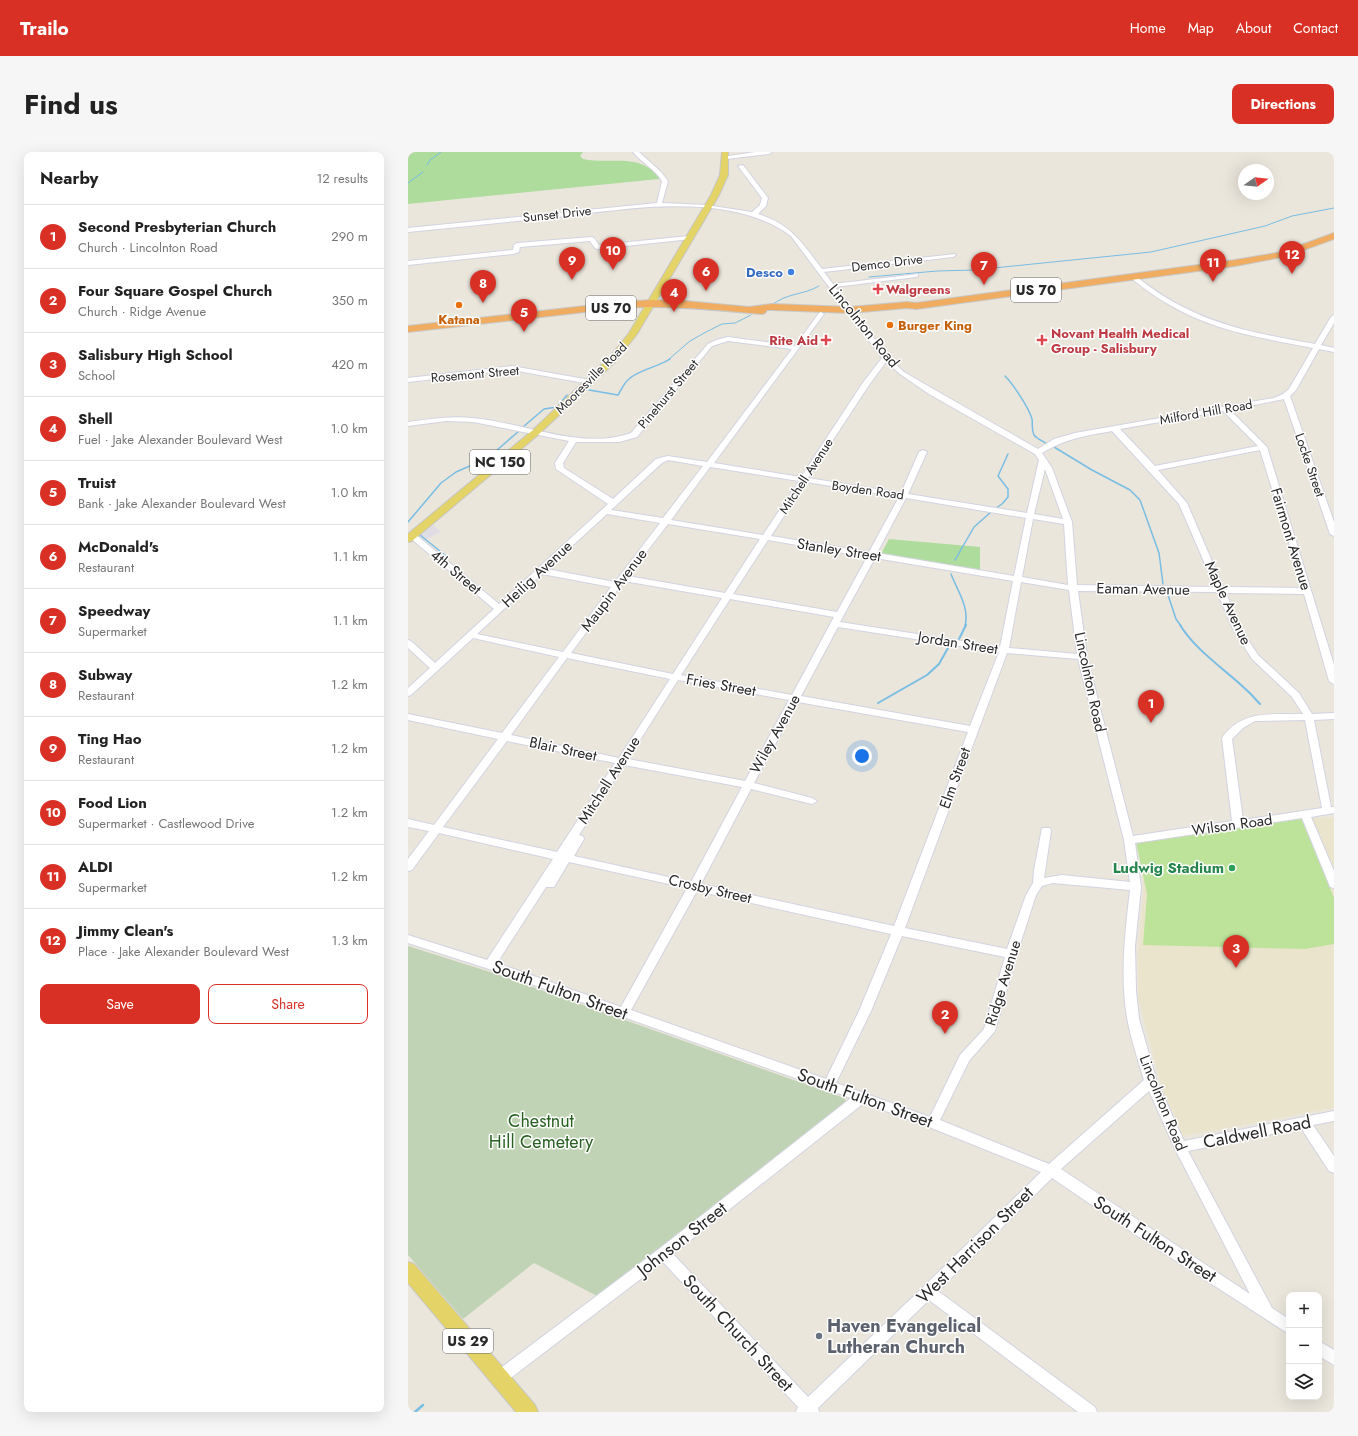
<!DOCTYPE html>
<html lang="en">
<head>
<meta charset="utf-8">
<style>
  body { margin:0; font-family:Jost,sans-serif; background:#f6f6f6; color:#222 }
  .controls { position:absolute; right:12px; bottom:12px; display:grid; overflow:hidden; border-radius:8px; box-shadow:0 4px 16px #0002 }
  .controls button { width:36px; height:36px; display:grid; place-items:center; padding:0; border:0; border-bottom:1px solid #e0e0e0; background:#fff; color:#222; font:20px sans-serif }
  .compass { position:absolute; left:830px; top:12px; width:36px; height:36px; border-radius:50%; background:#fff; box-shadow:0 4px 16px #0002; rotate:76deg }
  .you { position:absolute; left:454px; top:604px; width:14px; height:14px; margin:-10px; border:3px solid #fff; border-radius:50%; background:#1a73e8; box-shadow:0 0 0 6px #1a73e833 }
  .badge { display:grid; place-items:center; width:26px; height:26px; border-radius:50%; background:#d93025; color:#fff; font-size:13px; font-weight:700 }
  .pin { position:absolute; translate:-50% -33px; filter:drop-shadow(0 1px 2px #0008) }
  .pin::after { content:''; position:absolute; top:21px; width:14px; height:12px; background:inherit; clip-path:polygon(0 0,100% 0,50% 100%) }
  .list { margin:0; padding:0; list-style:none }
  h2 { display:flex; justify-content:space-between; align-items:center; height:52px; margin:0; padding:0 16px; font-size:17px }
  h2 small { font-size:13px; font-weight:400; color:#767676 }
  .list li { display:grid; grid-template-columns:26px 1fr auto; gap:12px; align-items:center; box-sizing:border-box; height:64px; padding:0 16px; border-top:1px solid #e0e0e0 }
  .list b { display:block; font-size:15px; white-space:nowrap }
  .list p { margin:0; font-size:13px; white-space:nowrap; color:#767676 }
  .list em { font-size:13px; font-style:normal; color:#767676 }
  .actions { display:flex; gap:8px; padding:12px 16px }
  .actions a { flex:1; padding:9px 0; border:1px solid #d93025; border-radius:8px; text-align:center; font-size:14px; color:#d93025 }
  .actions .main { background:#d93025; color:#fff }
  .icon { flex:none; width:22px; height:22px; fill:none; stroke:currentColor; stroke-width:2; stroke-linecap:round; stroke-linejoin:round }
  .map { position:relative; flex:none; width:926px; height:1260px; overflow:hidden; border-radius:8px }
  header { display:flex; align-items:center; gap:24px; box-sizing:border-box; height:56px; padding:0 20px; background:#d93025; color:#fff }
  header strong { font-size:19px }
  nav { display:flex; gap:22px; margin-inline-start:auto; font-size:14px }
  .intro { display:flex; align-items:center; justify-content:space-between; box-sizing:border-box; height:96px; padding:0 24px }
  h1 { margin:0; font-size:28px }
  .button { padding:10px 18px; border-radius:8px; background:#d93025; color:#fff; font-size:14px; font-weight:700 }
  main { display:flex; gap:24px; padding:0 24px }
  aside { flex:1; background:#fff; border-radius:8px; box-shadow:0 4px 16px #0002 }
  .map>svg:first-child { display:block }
  .industrial { fill:#dfdce3 }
  .education { fill:#ebe4cd }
  .green { fill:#addc9d }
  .cemetery { fill:#c1d3b5 }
  .pitch { fill:#bde39a }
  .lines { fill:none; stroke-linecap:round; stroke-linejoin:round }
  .stream-far3 { stroke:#78bde4; stroke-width:1 }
  .stream-far2 { stroke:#78bde4; stroke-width:1.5 }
  .stream-far1 { stroke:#78bde4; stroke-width:2 }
  .stream { stroke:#78bde4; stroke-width:2.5 }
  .minor-casing { stroke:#d2d3e1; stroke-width:2 }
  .major-casing { stroke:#c7c7c7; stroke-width:2 }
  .highway-casing { stroke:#c7c7c7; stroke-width:2 }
  .minor { fill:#fff; fill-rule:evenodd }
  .major { fill:#e4d367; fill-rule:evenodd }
  .highway { fill:#f0ad61; fill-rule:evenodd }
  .shop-dot { fill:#3f7fe0; stroke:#fff; stroke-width:1.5 }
  .health-dot { fill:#e0444e; stroke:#fff; stroke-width:1.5 }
  .food-dot { fill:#e8710a; stroke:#fff; stroke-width:1.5 }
  .leisure-dot { fill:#2e9e5b; stroke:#fff; stroke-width:1.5 }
  .worship-dot { fill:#6b7280; stroke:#fff; stroke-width:1.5 }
  .labels { text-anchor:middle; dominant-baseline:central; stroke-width:3; stroke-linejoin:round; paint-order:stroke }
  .far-street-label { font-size:13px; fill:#292929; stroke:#fff }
  .far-shop-label { font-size:13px; font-weight:bold; fill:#366cbe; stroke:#fff; text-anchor:end }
  .far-health-label { font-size:13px; font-weight:bold; fill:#be3a42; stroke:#fff; text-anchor:start }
  .far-food-label { font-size:13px; font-weight:bold; fill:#c56008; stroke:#fff }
  .shield { fill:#fff; stroke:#696969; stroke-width:1 }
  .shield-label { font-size:14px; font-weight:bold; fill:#292929 }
  .street-label { font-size:15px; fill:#292929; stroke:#fff }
  .leisure-label { font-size:15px; font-weight:bold; fill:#27864d; stroke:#fff; text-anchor:end }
  .near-street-label { font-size:18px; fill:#292929; stroke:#fff }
  .near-park-label { font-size:18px; fill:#276020; stroke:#fff }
  .near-worship-label { font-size:18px; font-weight:bold; fill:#5b616d; stroke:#fff; text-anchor:start }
</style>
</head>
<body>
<header>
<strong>Trailo</strong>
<nav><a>Home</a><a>Map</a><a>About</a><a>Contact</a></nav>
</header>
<div class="intro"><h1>Find us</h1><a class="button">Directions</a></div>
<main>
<aside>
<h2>Nearby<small>12 results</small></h2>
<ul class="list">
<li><span class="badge">1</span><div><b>Second Presbyterian Church</b><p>Church · Lincolnton Road</p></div><em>290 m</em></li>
<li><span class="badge">2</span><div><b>Four Square Gospel Church</b><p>Church · Ridge Avenue</p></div><em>350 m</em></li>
<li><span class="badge">3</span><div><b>Salisbury High School</b><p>School</p></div><em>420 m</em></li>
<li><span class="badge">4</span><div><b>Shell</b><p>Fuel · Jake Alexander Boulevard West</p></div><em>1.0 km</em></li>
<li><span class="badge">5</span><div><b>Truist</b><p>Bank · Jake Alexander Boulevard West</p></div><em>1.0 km</em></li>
<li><span class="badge">6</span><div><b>McDonald's</b><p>Restaurant</p></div><em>1.1 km</em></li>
<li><span class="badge">7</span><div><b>Speedway</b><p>Supermarket</p></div><em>1.1 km</em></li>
<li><span class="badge">8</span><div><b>Subway</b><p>Restaurant</p></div><em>1.2 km</em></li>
<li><span class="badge">9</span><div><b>Ting Hao</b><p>Restaurant</p></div><em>1.2 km</em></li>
<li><span class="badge">10</span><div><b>Food Lion</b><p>Supermarket · Castlewood Drive</p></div><em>1.2 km</em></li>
<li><span class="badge">11</span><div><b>ALDI</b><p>Supermarket</p></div><em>1.2 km</em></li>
<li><span class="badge">12</span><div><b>Jimmy Clean's</b><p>Place · Jake Alexander Boulevard West</p></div><em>1.3 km</em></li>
</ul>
<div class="actions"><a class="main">Save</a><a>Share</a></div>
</aside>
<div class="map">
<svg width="926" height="1260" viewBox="0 0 926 1260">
  <rect width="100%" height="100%" fill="#eae6dc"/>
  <path class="industrial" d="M24,372L33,380L17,388L11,383Z"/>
  <path class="education" d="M905,666H926V956L775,984L754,936L730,846V803L735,740L734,716L730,693L879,675Z"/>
  <g class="green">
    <path d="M0,0H175L172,4L175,7C204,13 228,0 251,24V27L0,52Z"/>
    <path d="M481,387L572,395V418L473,402Z"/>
  </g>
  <path class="cemetery" d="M0,794L85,821L436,946L439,951L189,1144L126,1111L55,1167L0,1103Z"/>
  <path class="pitch" d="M893,665L926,746V792L897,797L735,793L739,742L728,690Z"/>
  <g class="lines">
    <g class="stream-far3">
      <path d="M19,13L22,8L33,0"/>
      <path d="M0,31L15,20"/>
      <path d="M461,125L529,119L566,118L743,100L857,74L884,64L926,56"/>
      <path d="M364,153C378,141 396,143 411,134"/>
      <path d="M260,208L282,189L298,180L314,172L327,171L343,163"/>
    </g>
    <g class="stream-far2">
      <path d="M597,224C605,232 621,256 624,267C625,272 623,277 626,283C629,287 635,289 639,292"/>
      <path d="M181,238L210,243C213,238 216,231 221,227C230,218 250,215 262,207"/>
      <path d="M115,275L136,257L149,255L159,243"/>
      <path d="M646,295L684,318L722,338L732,348L751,401L755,432"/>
      <path d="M588,356L594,352L600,345V337L590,324L600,302"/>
      <path d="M0,370L33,331L48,320L80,306L111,279"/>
      <path d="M12,383L38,404"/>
      <path d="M547,408L566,375L583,360"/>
      <path d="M543,422C549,438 562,456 557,474"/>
      <path d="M760,443L768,467L773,474"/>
    </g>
    <g class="stream-far1">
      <path d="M772,473C787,497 812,514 832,532C839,538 846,545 852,552"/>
      <path d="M551,487L558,473"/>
      <path d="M470,551L519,523L531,512L540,496"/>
    </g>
    <path class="stream" d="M7,1260L15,1253"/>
    <defs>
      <g id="minor">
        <path d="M225,0H231L253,20L260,29L254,51L298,53L344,60L352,53L354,46L330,14L335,13L360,46L358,54L350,62C383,72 394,91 414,117L547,102L548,103L545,105L416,120L425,132L510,122V124L508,125L427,135L480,205L496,220L527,238L630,297L646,287L667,281L866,246L875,242L881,237L905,196C859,187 811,180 769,157C752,148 738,138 723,126V124H727C742,135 757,146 773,154C815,176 862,184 907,192L923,165L926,163V171L913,193L926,196V200L911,197L888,238L882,244L926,370V384L922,382L876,247L822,258L859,295L926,513V532L921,529L896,442L818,441L833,477L850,503L891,541L904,562L926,561V567L906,568L923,655H926V661L903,665L926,719V736L922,735L921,732L894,666L727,691L733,735L727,794L728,839L731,867L749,930L776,989L926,959V969L905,973L926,1004V1021L921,1019L893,976L780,999L864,1156L881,1167V1182L734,1087L644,1026L530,1139L687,1255L689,1260H670L521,1148L410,1256L411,1260H388L390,1255L255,1110L96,1231L91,1233L86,1231L84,1226L86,1221L251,1097L443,946L78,816L0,791V783L79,808L145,707L31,681L4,718L0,719V707L21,679L0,675V667L26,673L90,587L0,568V562L94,581L151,505L65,486L3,543L0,544V536L22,516L0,496V488L3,489L27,511L86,457L0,384L4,382H7L91,452L200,352L148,317L147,311L161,289L65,270L38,269L0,274V270C21,267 42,264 64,266C116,270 172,299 223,281L300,192L308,188L320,185L387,194L411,161L413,160L416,162L306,311L393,325L454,232L474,206L383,84C321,38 220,57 148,65C98,70 49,75 0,80V76L249,51L254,29C247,17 234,11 225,0ZM320,189L384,197L299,310L260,304L248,307L205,347L156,316L155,311L168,290H211L229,285L304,194ZM478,210L492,222L521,242L627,302L631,308L619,361L500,342L519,300L515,298L511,300L493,341L400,326L461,233ZM815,259L850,294L747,314L712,277ZM704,279L771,352L807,435L669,433L664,370L644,316L634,301C659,286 677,284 704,279ZM852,298L895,436L815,435L779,351L750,318ZM260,308L295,314L255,366L203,358L254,311ZM302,315L391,329L355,383L263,368ZM637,317L655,367L626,362ZM398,330L491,345L461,400L363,384ZM498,346L618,366L606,424L469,401ZM199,362L252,371L207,430L139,417ZM625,367L656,372L660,433L614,425ZM260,372L352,387L317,441L220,424ZM360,388L459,405L429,460L325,442ZM467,406L605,429L592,495L432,470ZM134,422L203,435L155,500L69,482ZM216,429L314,446L265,522L163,501ZM613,430L661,438L669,502L601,496ZM670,439L809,440L825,477L844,507L884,545L895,562C864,563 834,557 814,586L824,669L725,684L679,505ZM322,447L426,465L384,543L273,523ZM430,475L591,500L562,574L393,544ZM599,501L670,507L716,688L722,730L654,723L636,726L643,679L642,676H634L626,718L625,731L618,743L599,797L497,776ZM159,506L262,527L211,606L103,583ZM270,528L381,548L337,629L220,607ZM390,550L560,580L486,774L293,732L343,637L404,652L409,649L404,646L346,631ZM897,568L914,656L835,668L824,587L835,576L847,569ZM99,589L207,611L149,700L35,675ZM216,613L334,635L283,730L166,704L176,687L175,684L171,683ZM161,710L279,736L213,855L89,811L138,735H146ZM645,731L722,738C717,781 712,824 719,866C723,887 730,908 736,928L641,1012L532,968L561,909L587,879L609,802L628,743L634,734ZM289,739L483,782L451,859L418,927L223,858ZM494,784L597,805L576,877L552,903L522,965L428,931L463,859ZM741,939L768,999L842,1142L653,1017ZM456,951L521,975L633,1020L510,1140L400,1245L265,1102Z"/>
        <path d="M347,0H364L361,2L318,7L315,5Z"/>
        <path d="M281,84L283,85V87L189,97L187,96L182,89L112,95L111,100L105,102L0,113V109L105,98L106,93L109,91L184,85L186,86L191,93Z"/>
        <path d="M104,214L182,228L186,230L182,232L104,218L0,230V226Z"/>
        <path d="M911,1189L926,1198V1213L911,1204Z"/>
      </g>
      <g id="major">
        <path d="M314,0H320V23L311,43L229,182L207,210L131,282L4,389L0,390V382L125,278L201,206L221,181L303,43L312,23Z"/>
        <path d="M0,1110L6,1112L127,1253L130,1260H108L0,1131Z"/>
      </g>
      <path id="highway" d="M926,81V87L879,104L827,114L508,157L499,156L442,161L364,158H359L357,161L354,162C306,158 260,153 212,156L0,180V174L212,150L243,148L277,149L341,155L364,152L442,155L499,150L508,151L827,108L874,100Z"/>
    </defs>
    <use href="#minor" class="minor-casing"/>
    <use href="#major" class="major-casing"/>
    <use href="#highway" class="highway-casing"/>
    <use href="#minor" class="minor"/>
    <use href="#major" class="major"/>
    <use href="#highway" class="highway"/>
  </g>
  <circle class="shop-dot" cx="383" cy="120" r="4"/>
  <g class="health-dot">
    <path d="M468 131h4v4h4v4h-4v4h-4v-4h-4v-4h4z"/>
    <path d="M416 182h4v4h4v4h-4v4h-4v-4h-4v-4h4z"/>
    <path d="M632 182h4v4h4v4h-4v4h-4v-4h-4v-4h4z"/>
  </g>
  <g class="food-dot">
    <circle cx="51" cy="153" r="4"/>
    <circle cx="482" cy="173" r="4"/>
  </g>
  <circle class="leisure-dot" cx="824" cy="716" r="4"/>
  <circle class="worship-dot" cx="411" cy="1184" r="4"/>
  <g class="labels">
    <g class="far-street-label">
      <text transform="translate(149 62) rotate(-6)">Sunset Drive</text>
      <text transform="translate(479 111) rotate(-7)">Demco Drive</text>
      <text transform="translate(67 222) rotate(-5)">Rosemont Street</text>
      <text transform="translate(183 226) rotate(-45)">Mooresville Road</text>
      <text transform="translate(260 242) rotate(-50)">Pinehurst Street</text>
      <text transform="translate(798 260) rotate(-10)">Milford Hill Road</text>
      <text transform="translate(902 313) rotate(71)">Locke Street</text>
      <text transform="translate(398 324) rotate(-57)">Mitchell Avenue</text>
      <text transform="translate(460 338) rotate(8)">Boyden Road</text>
    </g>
    <g class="far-shop-label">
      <text x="375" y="120">Desco</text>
    </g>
    <g class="far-health-label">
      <text x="478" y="137">Walgreens</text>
      <text x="643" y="181">Novant Health Medical<tspan x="643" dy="15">Group - Salisbury</tspan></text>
      <text x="410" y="188" text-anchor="end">Rite Aid</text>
    </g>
    <g class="far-food-label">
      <text x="51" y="167">Katana</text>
      <text x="490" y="173" text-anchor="start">Burger King</text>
    </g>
    <g class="shield">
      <rect x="603" y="126" width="50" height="24" rx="3"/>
      <rect x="178" y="144" width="50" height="24" rx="3"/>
      <rect x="62" y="298" width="60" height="24" rx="3"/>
      <rect x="35" y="1177" width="50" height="24" rx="3"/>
    </g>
    <g class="shield-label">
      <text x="628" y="138">US 70</text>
      <text x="203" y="156">US 70</text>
      <text x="92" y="310">NC 150</text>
      <text x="60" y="1189">US 29</text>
    </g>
    <g class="street-label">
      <text transform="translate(456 174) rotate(51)">Lincolnton Road</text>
      <text transform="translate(883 387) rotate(73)">Fairmont Avenue</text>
      <text transform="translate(431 398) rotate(9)">Stanley Street</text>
      <text transform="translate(48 420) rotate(40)">4th Street</text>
      <text transform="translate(129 422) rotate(-43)">Heilig Avenue</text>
      <text transform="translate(735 437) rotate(1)">Eaman Avenue</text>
      <text transform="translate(206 438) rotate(-53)">Maupin Avenue</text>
      <text transform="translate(820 451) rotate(65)">Maple Avenue</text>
      <text transform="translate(550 491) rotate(9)">Jordan Street</text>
      <text transform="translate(682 530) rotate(78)">Lincolnton Road</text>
      <text transform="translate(313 533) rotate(10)">Fries Street</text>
      <text transform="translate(367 582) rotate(-61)">Wiley Avenue</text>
      <text transform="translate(155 597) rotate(12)">Blair Street</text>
      <text transform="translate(547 626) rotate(-70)">Elm Street</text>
      <text transform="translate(201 628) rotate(-57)">Mitchell Avenue</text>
      <text transform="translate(824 673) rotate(-8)">Wilson Road</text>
      <text transform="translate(302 737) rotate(13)">Crosby Street</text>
      <text transform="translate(595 831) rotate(-73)">Ridge Avenue</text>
      <text transform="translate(755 951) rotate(68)">Lincolnton Road</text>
    </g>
    <g class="leisure-label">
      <text x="816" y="716">Ludwig Stadium</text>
    </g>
    <g class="near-street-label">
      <text transform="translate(152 838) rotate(20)">South Fulton Street</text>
      <text transform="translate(457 946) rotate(20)">South Fulton Street</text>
      <text transform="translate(849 980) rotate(-11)">Caldwell Road</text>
      <text transform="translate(274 1087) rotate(-38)">Johnson Street</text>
      <text transform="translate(747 1087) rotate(33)">South Fulton Street</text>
      <text transform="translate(567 1093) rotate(-45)">West Harrison Street</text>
      <text transform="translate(330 1181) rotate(47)">South Church Street</text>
    </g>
    <g class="near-park-label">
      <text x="133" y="969">Chestnut<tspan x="133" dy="21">Hill Cemetery</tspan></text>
    </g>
    <g class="near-worship-label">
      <text x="419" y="1174">Haven Evangelical<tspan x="419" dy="21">Lutheran Church</tspan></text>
    </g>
  </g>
</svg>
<div class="controls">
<button>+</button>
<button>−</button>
<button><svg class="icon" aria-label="layers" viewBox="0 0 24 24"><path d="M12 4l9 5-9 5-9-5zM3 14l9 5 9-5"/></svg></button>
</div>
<svg class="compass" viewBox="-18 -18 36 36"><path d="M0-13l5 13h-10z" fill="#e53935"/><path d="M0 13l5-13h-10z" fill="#767676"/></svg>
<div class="you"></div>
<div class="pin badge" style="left:743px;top:571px">1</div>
<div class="pin badge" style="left:537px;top:882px">2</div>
<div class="pin badge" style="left:828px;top:816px">3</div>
<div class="pin badge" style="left:266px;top:160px">4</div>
<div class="pin badge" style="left:116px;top:180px">5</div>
<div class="pin badge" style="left:298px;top:139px">6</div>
<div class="pin badge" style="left:576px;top:133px">7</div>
<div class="pin badge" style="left:75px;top:151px">8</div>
<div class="pin badge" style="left:164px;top:128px">9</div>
<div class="pin badge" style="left:205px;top:118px">10</div>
<div class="pin badge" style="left:805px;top:130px">11</div>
<div class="pin badge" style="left:884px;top:122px">12</div>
</div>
</main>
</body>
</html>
